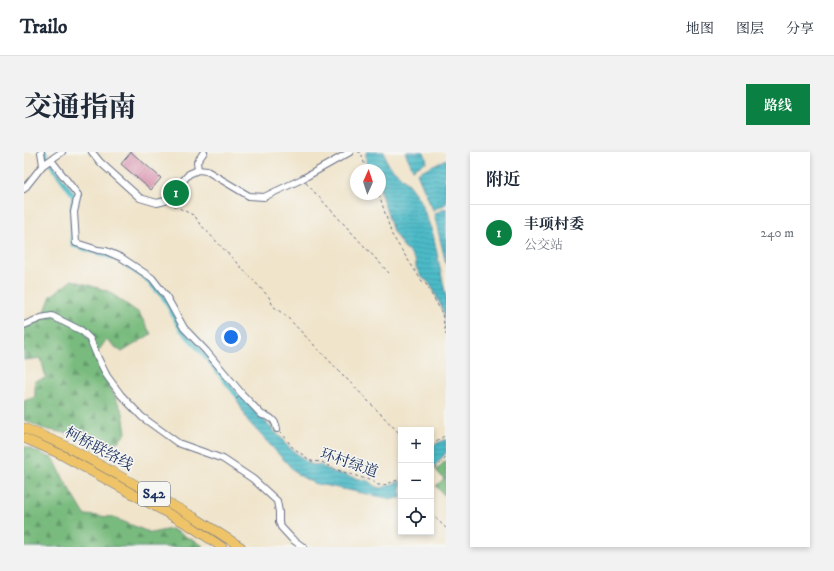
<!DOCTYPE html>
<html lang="zh">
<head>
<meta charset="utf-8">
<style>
  body { margin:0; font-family:"IM FELL DW Pica","Noto Serif SC",serif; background:#f2f2f3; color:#1f2937 }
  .controls { position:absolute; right:12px; bottom:12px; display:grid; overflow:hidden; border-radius:0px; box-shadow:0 2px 6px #0003 }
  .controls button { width:36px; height:36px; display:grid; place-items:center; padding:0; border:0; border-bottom:1px solid #e0e1e3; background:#fff; color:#1f2937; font:20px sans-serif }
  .compass { position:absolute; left:326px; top:12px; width:36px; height:36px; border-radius:50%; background:#fff; box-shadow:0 2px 6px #0003; rotate:3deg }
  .you { position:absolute; left:207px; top:185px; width:14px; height:14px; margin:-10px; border:3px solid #fff; border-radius:50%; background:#1a73e8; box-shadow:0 0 0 6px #1a73e833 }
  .badge { display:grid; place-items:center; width:26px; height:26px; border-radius:50%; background:#0b8043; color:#fff; font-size:13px; font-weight:700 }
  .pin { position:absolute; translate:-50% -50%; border:2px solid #fff; box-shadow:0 1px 4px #0006 }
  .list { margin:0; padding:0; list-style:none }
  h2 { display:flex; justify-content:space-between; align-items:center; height:52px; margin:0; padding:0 16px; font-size:17px }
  h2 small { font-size:13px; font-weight:400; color:#747a83 }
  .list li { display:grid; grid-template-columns:26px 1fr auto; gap:12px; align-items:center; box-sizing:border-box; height:56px; padding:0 16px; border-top:1px solid #e0e1e3 }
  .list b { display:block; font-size:15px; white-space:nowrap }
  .list p { margin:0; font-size:13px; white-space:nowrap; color:#747a83 }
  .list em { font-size:13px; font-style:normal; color:#747a83 }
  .icon { flex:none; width:22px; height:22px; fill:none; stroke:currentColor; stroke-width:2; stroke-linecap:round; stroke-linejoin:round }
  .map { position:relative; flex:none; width:422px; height:395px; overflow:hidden; border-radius:0px }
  header { display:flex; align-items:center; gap:24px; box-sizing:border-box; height:56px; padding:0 20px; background:#fff; border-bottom:1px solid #e0e1e3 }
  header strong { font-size:19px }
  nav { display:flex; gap:22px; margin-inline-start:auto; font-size:14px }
  .intro { display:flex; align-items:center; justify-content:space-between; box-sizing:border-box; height:96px; padding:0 24px }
  h1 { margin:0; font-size:28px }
  .button { padding:10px 18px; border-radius:0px; background:#0b8043; color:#fff; font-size:14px; font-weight:700 }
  main { display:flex; gap:24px; padding:0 24px }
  aside { flex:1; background:#fff; border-radius:0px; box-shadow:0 2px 6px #0003 }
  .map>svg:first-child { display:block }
  .forest { fill:url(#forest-firs); stroke:#4a756e }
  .water { fill:url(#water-rules); stroke:#347593 }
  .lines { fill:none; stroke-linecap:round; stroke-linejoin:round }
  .canal { stroke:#4ebbc8; stroke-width:4.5 }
  .building { fill:url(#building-hatch) }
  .minor-casing { stroke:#666e84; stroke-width:8 }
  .highway-casing { stroke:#666e84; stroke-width:10 }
  .path { stroke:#666e84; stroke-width:1; stroke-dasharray:3 3; stroke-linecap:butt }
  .minor { stroke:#fff; stroke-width:6 }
  .highway { stroke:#efc469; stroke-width:9 }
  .labels { text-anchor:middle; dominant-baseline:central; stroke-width:3; stroke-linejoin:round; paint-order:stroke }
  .shield { fill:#f6f6f2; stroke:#5d6b8a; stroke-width:1 }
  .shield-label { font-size:14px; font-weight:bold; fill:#1b2f5e }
  .street-label { font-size:15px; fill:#1b2f5e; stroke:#f6f6f2 }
</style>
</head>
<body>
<header>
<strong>Trailo</strong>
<nav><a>地图</a><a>图层</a><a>分享</a></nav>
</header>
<div class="intro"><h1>交通指南</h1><a class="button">路线</a></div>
<main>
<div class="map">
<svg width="422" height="395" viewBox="0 0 422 395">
  <defs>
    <pattern id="forest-firs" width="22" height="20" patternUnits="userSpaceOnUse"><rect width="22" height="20" fill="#79bb7e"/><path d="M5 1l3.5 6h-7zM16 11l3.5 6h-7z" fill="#62986a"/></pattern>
    <pattern id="water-rules" width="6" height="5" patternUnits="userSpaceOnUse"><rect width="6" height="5" fill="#4ebbc8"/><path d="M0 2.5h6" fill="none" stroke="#4098a6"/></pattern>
    <pattern id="building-hatch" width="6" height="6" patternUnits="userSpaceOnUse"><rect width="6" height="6" fill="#da89a9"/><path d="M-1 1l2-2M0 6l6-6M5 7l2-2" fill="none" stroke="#b0708d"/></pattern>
  </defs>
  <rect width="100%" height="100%" fill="#f6f6f2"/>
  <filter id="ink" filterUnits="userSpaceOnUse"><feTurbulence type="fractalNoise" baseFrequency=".025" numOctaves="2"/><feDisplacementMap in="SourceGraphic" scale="8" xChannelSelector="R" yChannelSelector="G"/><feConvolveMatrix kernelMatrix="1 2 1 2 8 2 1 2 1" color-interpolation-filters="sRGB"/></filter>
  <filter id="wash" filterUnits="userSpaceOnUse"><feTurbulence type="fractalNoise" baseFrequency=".012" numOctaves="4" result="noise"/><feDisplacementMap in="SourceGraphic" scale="16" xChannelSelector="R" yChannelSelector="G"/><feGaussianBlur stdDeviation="0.9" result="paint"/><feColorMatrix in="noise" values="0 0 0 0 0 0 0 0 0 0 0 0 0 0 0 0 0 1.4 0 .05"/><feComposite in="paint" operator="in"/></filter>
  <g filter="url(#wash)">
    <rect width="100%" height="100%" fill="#f0e4ca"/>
    <g class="forest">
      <path d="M48,128L84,139L115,161L127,182L98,200L82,188L71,204L99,261L102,281L95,289L71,296L52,283L20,277L0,268V249L11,245V229L22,226L17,206L0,208V174L18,167L27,144Z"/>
      <path d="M0,294L30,307L39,326L61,363L88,365L127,381L147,377L178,393L179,395H0Z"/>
      <path d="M422,308V345L412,334L420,327L412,318Z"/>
    </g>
    <g class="water">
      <path d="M342,0H360L363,12L381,28L396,48L409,82L422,145V174L419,159L410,139L405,131L396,123L392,115V110L386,101L380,96L369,79L356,39V18H344L342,14Z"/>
      <path d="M381,0H400L403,9L389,17Z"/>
      <path d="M422,7V24L420,26L422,30V52L409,58L393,21Z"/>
      <path d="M422,56V112L410,62Z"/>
      <path d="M218,244L228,256L259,288L260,291L284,311L289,313H296L308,320L344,329L352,335L357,336L377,329V346L368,347L289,331L273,322L224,269L213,248Z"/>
      <path d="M422,287V301L407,318V294Z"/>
    </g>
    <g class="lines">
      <g class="canal">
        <path d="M21,0L23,7L50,44L48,57"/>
        <path d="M48,64L49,93L93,107L121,126L140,146L156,176L182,205L218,250"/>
      </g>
    </g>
    <g id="blocks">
      <path class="building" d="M107,0L137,26L127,38L97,12Z"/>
    </g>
  </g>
  <g filter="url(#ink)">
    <use href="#blocks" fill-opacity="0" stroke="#666e84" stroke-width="1"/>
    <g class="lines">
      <defs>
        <g id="minor">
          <path d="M17,0L19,13"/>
          <path d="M68,0L76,10L116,46L133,51L141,49L165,22L174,18L183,19L225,44L240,45L278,27L326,0"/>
          <path d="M27,8L54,43L50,60L52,91L74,98L82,99L98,106L128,126L142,144L160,176L182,199L218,242L238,263C246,264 252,269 253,277"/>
          <path d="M174,18L173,10L180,0"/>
          <path d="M0,37L19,13L38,0"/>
          <path d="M0,173L17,166L28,164L58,179L66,187L74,206L83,224L97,243L118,265L154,291L199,307L229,327L253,349L255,360V370L257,375L268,387L279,395"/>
        </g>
        <g id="highway">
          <path d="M0,276L40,293L170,365L217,395"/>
          <path d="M0,286L36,302L165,373L198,395"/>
        </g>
      </defs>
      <use href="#minor" class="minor-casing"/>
      <use href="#highway" class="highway-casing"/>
      <g class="path">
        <path d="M334,0H337L342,18"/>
        <path d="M282,31L365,121"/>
        <path d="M355,42L368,83L397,128L402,132L418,161L422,183"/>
        <path d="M145,51L171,64L175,71L245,145L249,154L263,165L377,283"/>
        <path d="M212,247L215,245"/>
        <path d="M256,280L262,286L267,294L287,309L298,310L310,317L348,329L354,333H360L374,328L377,324"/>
        <path d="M407,292L422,283"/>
        <path d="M407,321L422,306"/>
        <path d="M407,362L422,376"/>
      </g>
      <use href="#minor" class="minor"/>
      <use href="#highway" class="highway"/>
    </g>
  </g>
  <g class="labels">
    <rect class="shield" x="114" y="330" width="32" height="24" rx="3"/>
    <g class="shield-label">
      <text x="130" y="342">S42</text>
    </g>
    <g class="street-label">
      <text transform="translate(75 297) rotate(28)">柯桥联络线</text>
      <text transform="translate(325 311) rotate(19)">环村绿道</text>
    </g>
  </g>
</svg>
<div class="controls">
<button>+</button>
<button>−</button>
<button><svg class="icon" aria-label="locate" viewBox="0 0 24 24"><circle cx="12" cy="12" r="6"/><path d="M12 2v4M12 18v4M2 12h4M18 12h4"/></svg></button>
</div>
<svg class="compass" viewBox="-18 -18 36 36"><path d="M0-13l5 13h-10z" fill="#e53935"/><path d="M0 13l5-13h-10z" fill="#747a83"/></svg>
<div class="you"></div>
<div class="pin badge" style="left:152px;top:41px">1</div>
</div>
<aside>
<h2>附近<small></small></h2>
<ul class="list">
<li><span class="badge">1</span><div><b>丰项村委</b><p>公交站</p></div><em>240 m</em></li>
</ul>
</aside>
</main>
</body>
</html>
